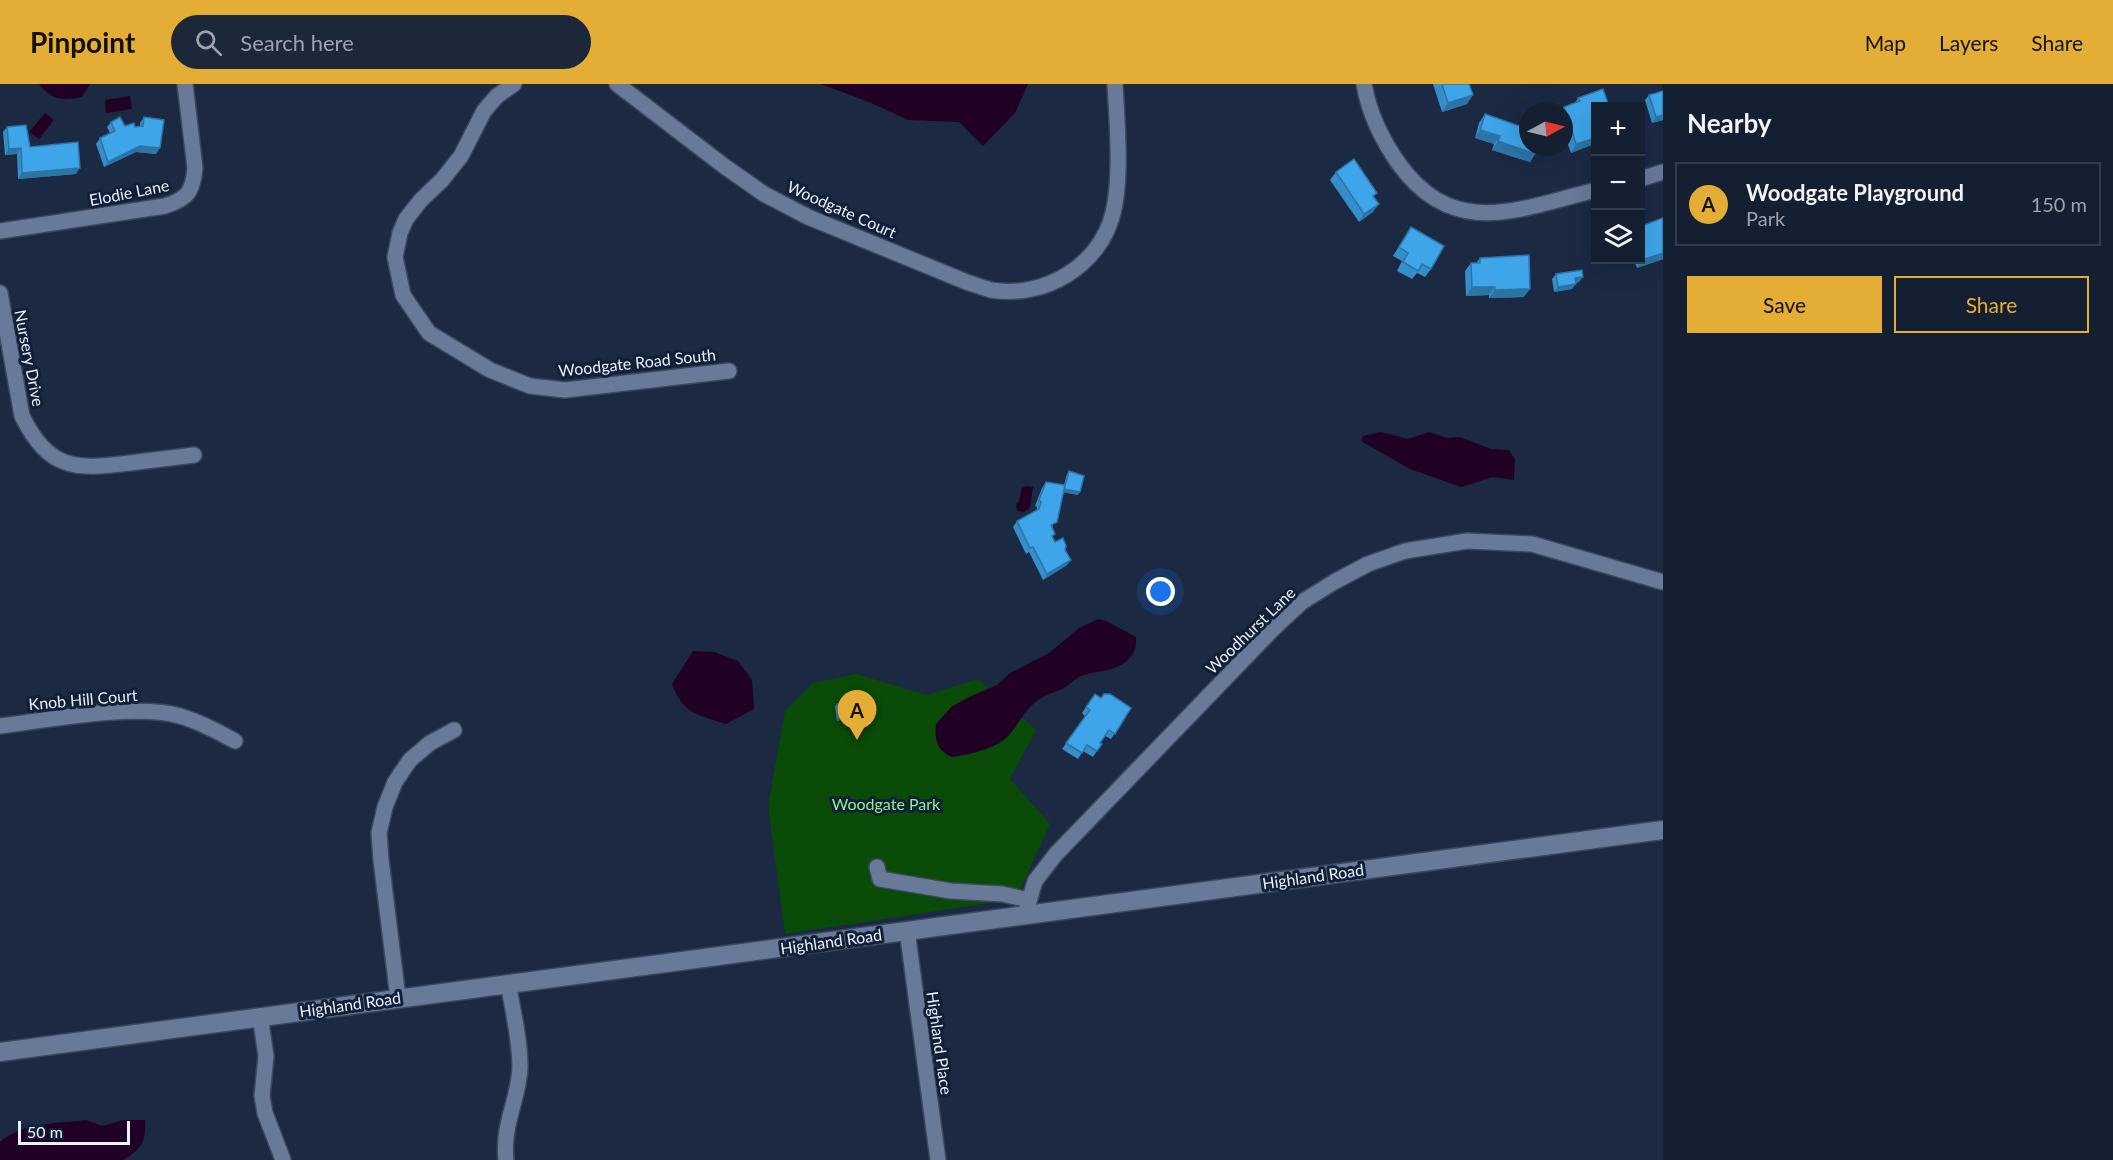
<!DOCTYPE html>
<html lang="en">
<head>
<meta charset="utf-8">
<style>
  body { margin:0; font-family:Lato,sans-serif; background:#1d273a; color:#f1f3f6 }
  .controls { position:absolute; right:18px; top:18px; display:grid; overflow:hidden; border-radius:0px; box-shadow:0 6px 24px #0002 }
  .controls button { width:54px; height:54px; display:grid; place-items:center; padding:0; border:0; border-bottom:2px solid #333d4d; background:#141f32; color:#f1f3f6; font:30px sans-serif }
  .compass { position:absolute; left:1519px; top:18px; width:54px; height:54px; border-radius:50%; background:#141f32; box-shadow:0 6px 24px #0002; rotate:83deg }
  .scale { position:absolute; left:18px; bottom:15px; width:112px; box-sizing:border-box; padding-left:6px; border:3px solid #e8effd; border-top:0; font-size:16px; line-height:21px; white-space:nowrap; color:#e8effd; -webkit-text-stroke:4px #121f38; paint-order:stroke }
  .you { position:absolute; left:1161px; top:508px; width:21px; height:21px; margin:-15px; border:4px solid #fff; border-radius:50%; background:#1a73e8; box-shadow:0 0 0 9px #1a73e833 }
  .badge { display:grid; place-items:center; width:39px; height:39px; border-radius:50%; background:#e4ad35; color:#111; font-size:20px; font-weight:700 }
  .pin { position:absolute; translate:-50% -50px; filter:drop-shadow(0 2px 3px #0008) }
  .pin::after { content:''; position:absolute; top:32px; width:21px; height:18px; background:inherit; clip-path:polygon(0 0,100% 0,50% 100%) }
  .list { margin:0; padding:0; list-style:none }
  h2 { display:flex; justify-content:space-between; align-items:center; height:78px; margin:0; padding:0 24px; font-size:26px }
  h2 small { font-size:20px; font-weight:400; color:#9da2ac }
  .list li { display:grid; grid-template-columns:39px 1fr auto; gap:18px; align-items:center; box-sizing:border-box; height:84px; margin:0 12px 12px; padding:0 12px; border:2px solid #333d4d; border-radius:0px }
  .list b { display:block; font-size:22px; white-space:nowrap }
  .list p { margin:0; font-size:20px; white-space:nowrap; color:#9da2ac }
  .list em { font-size:20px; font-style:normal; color:#9da2ac }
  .actions { display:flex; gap:12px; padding:18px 24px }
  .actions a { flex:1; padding:14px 0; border:2px solid #e4ad35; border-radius:0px; text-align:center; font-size:21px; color:#e4ad35 }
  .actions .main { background:#e4ad35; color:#111 }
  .icon { flex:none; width:33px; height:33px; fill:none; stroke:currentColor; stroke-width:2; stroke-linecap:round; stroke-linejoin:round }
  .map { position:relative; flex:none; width:1663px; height:1076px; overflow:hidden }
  header { display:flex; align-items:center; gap:36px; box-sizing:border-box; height:84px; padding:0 30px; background:#e4ad35; color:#111 }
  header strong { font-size:28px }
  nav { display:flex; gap:33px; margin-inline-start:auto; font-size:21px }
  .search { width:420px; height:54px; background:#1d273a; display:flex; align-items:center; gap:15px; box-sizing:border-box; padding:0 21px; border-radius:33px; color:#9da2ac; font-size:22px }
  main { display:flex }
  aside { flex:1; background:#141f32 }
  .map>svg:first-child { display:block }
  .green { fill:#0a4b07 }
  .water { fill:#200025 }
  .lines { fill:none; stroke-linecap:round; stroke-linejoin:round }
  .minor-casing { stroke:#3c465c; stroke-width:18 }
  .tertiary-casing { stroke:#3c465c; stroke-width:21 }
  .minor { stroke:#697a99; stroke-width:15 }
  .tertiary { stroke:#697a99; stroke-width:18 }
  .wall { fill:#358ec9 }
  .shaded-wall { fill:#2b74a4 }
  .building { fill:#3ea5ea; stroke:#2b74a4; stroke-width:1.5 }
  .labels { text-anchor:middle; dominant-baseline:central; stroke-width:6; stroke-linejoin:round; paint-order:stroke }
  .street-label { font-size:16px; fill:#e8effd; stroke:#121f38 }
  .park-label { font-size:16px; fill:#90f188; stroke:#121f38 }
</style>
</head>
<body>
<header>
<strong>Pinpoint</strong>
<div class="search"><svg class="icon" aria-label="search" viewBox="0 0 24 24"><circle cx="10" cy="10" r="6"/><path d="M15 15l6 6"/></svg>Search here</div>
<nav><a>Map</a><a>Layers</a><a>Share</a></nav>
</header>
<main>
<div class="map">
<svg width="1663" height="1076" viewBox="0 0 1663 1076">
  <rect width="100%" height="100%" fill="#1b2943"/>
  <path class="green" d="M856,590L927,611L978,595L1036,646L1010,695L1050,740L1016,815L785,850L768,722L785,627L813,599Z"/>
  <g class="water">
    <path d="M39,0H90L82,13C63,17 51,16 39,0Z"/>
    <path d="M821,0H1028L1015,29L983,62L959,38L908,36L869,18Z"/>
    <path d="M130,12L132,25L106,29L105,16Z"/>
    <path d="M45,29L54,36L39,55L29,48Z"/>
    <path d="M1381,348L1408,355L1429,348L1447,354L1460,353L1491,365L1509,366L1515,376L1514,396L1493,393L1461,403L1410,385L1361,357L1363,352Z"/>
    <path d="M1026,402L1033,403L1030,424L1024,428L1018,427L1016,423L1017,419L1019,417L1022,404Z"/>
    <path d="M1098,535L1106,537L1136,553C1137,562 1134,571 1127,577C1113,589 1095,586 1079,593C1074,596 1069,601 1064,604C1057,608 1050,609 1043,613C1025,623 1022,636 1010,650C999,664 969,671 952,673C937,667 934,655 936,640L951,623L971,612L997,601L1010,589L1049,569L1079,544Z"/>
    <path d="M693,567L714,568L738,577L752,596L754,625L726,640C698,631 683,630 672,600Z"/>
    <path d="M86,1036L102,1042L124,1036H145C146,1058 142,1065 123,1076H0V1058C22,1038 57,1040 86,1036Z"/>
  </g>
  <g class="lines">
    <defs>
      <g id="minor">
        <path d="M514,0L497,12L484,27L461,72L442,96L421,116L406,135L400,149L395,173L403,211L429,249L490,286L530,302L565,306L729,287"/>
        <path d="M617,0L724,82L764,110L808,133L969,199C976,201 984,204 991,206C1044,215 1100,182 1113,129C1122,93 1117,38 1115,0"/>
        <path d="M1364,0C1369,29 1382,56 1399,80C1454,156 1519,125 1596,106"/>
        <path d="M1640,95L1663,88"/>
        <path d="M0,147L165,122C187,115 193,108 195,84L185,0"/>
        <path d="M0,209L22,332C49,386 75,386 130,379C151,376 173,374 194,371"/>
        <path d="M0,642C49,636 134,619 180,632C200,638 217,647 235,657"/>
        <path d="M877,783L880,795L951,807L1002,810L1029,816"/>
        <path d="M1025,831L1035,797L1056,770L1273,545L1302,518L1334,498L1368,480L1405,467L1467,457L1532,460L1663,498"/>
        <path d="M907,846L938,1076"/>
        <path d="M398,914L381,776L379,749L385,723L395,698L410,676L430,659L454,646"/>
        <path d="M260,932L266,972L262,1012L265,1029L283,1076"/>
        <path d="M506,1076C502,1039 519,1016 520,983C520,956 513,927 508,899"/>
      </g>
      <path id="tertiary" d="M0,968L1663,746"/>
    </defs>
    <use href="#minor" class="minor-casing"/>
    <use href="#tertiary" class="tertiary-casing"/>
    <use href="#minor" class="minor"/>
    <use href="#tertiary" class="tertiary"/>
  </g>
  <g class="wall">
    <path d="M1433,0H1469L1467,20L1442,28Z"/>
    <path d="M1663,7V36L1652,39L1645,16L1649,11Z"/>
    <path d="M1578,14L1596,22V58L1594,60L1571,69L1564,50V27H1561L1564,23L1575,19Z"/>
    <path d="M1485,30L1535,70L1530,78L1492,66L1494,60L1475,54L1479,39Z"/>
    <path d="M144,33L156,70L136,68L104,83L96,60L100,54L110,49L107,43L111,38L125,42L135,43L140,42V39Z"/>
    <path d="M7,43L30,63L76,90L18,95L17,70L5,71L3,48Z"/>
    <path d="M1336,88L1373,128L1359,138L1330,96Z"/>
    <path d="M1663,134V175L1637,184L1634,176H1641V142Z"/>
    <path d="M1411,143L1431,185L1425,193L1417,189L1412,195L1397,187L1402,177L1393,172Z"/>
    <path d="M1480,174L1524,213L1489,214V211L1466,212L1465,187L1471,179H1476Z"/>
    <path d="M1556,190L1579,198L1576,199L1572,205L1554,208L1552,195Z"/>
    <path d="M1069,387L1078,411L1063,408L1052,444V454L1055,458L1065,466L1067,481L1043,496L1029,468L1026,470L1013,443L1017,437L1037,426V423L1035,422L1042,404L1046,398L1064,401L1067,390Z"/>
    <path d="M1095,610L1101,614L1131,624L1111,655L1105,652L1100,659L1097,667L1093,673L1083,667L1078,675L1062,665L1085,632L1082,629Z"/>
    <path d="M837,620L851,633L837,637L835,622Z"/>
  </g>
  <g class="shaded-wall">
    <path d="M1473,11L1467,20L1442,28L1448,19Z"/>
    <path d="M1663,31V36L1652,39L1656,33Z"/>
    <path d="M1480,46L1500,52L1494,60L1475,54Z"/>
    <path d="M1596,54V58L1594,60L1571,69L1576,60Z"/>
    <path d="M1498,57L1535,70L1530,78L1492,66Z"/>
    <path d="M140,62L160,64L156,70L136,68L104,83L108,78Z"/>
    <path d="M21,64L17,70L5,71L9,65Z"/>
    <path d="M80,84L76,90L18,95L22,89Z"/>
    <path d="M1379,120L1373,128L1359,138L1364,130Z"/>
    <path d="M1663,169V175L1637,184L1642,176Z"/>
    <path d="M1583,193L1579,198L1571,199L1575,194Z"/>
    <path d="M1576,200L1572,205L1554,208L1558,203Z"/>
    <path d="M1472,203H1495L1489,211L1466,212Z"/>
    <path d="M1530,205L1524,213L1489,214L1495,206Z"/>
    <path d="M1064,405L1080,408L1078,411L1062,408Z"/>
    <path d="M1071,476L1067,481L1043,496L1047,490Z"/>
    <path d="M853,631L851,633L837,637L839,634Z"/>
  </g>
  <g class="building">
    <path d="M1442,0H1469L1473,11L1448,19Z"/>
    <path d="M1603,5L1609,22H1596V36H1594L1596,40V54L1576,60L1564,23L1580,17L1578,14Z"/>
    <path d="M1663,7V31L1656,33L1649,11Z"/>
    <path d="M1485,30L1528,45V63H1538L1535,70L1498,57L1500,52L1480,46Z"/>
    <path d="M120,33L125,42L134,39L135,43L143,42L144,33L164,36L160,64L140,62L108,78L100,54L115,47L111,38Z"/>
    <path d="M26,41L30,63L78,58L80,84L22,89L21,64L9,65L7,43Z"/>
    <path d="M1354,75L1377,109L1373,112L1379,120L1364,130L1336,88Z"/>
    <path d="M1663,134V169L1642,176L1641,170V142Z"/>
    <path d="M1411,143L1444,162L1431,185L1422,180L1418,187L1403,178L1408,169L1399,163Z"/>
    <path d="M1529,171L1530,205L1495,206V203H1472L1471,179H1480V174Z"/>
    <path d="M1582,186L1583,193L1575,194L1576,200L1558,203L1556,190Z"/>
    <path d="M1069,387L1084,392L1080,408L1064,405Z"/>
    <path d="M1046,398L1065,401L1057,438L1051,441L1055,450L1052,452L1055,458L1063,454L1066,462L1065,466L1071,476L1047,490L1033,463L1030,464L1017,437L1039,425L1041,418L1039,416Z"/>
    <path d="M1095,610L1101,614L1104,610H1110L1131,624L1115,650L1109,646L1100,659L1102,660L1097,667L1087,661L1082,669L1066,659L1090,626L1086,623Z"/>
    <path d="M851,617L853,631L839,634L837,620Z"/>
  </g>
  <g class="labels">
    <g class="street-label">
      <text transform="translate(129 108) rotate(-11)">Elodie Lane</text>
      <text transform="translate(842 125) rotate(24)">Woodgate Court</text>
      <text transform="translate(30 274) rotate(79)">Nursery Drive</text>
      <text transform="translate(637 278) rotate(-6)">Woodgate Road South</text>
      <text transform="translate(1250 546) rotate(-44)">Woodhurst Lane</text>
      <text transform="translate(83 615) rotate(-5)">Knob Hill Court</text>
      <text transform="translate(1313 792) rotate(-8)">Highland Road</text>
      <text transform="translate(831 857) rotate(-8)">Highland Road</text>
      <text transform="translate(350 920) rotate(-8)">Highland Road</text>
      <text transform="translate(940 959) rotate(82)">Highland Place</text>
    </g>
    <g class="park-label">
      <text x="886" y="719">Woodgate Park</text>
    </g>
  </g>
</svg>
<div class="controls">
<button>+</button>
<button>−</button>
<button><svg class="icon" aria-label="layers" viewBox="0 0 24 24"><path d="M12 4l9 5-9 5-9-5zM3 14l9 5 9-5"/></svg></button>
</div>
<svg class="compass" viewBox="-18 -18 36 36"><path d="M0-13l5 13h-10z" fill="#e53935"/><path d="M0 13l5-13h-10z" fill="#9da2ac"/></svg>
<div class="scale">50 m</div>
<div class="you"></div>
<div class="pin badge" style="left:857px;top:656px">A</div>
</div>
<aside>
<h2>Nearby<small></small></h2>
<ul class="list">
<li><span class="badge">A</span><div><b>Woodgate Playground</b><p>Park</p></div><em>150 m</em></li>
</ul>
<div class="actions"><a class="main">Save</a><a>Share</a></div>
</aside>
</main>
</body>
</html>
